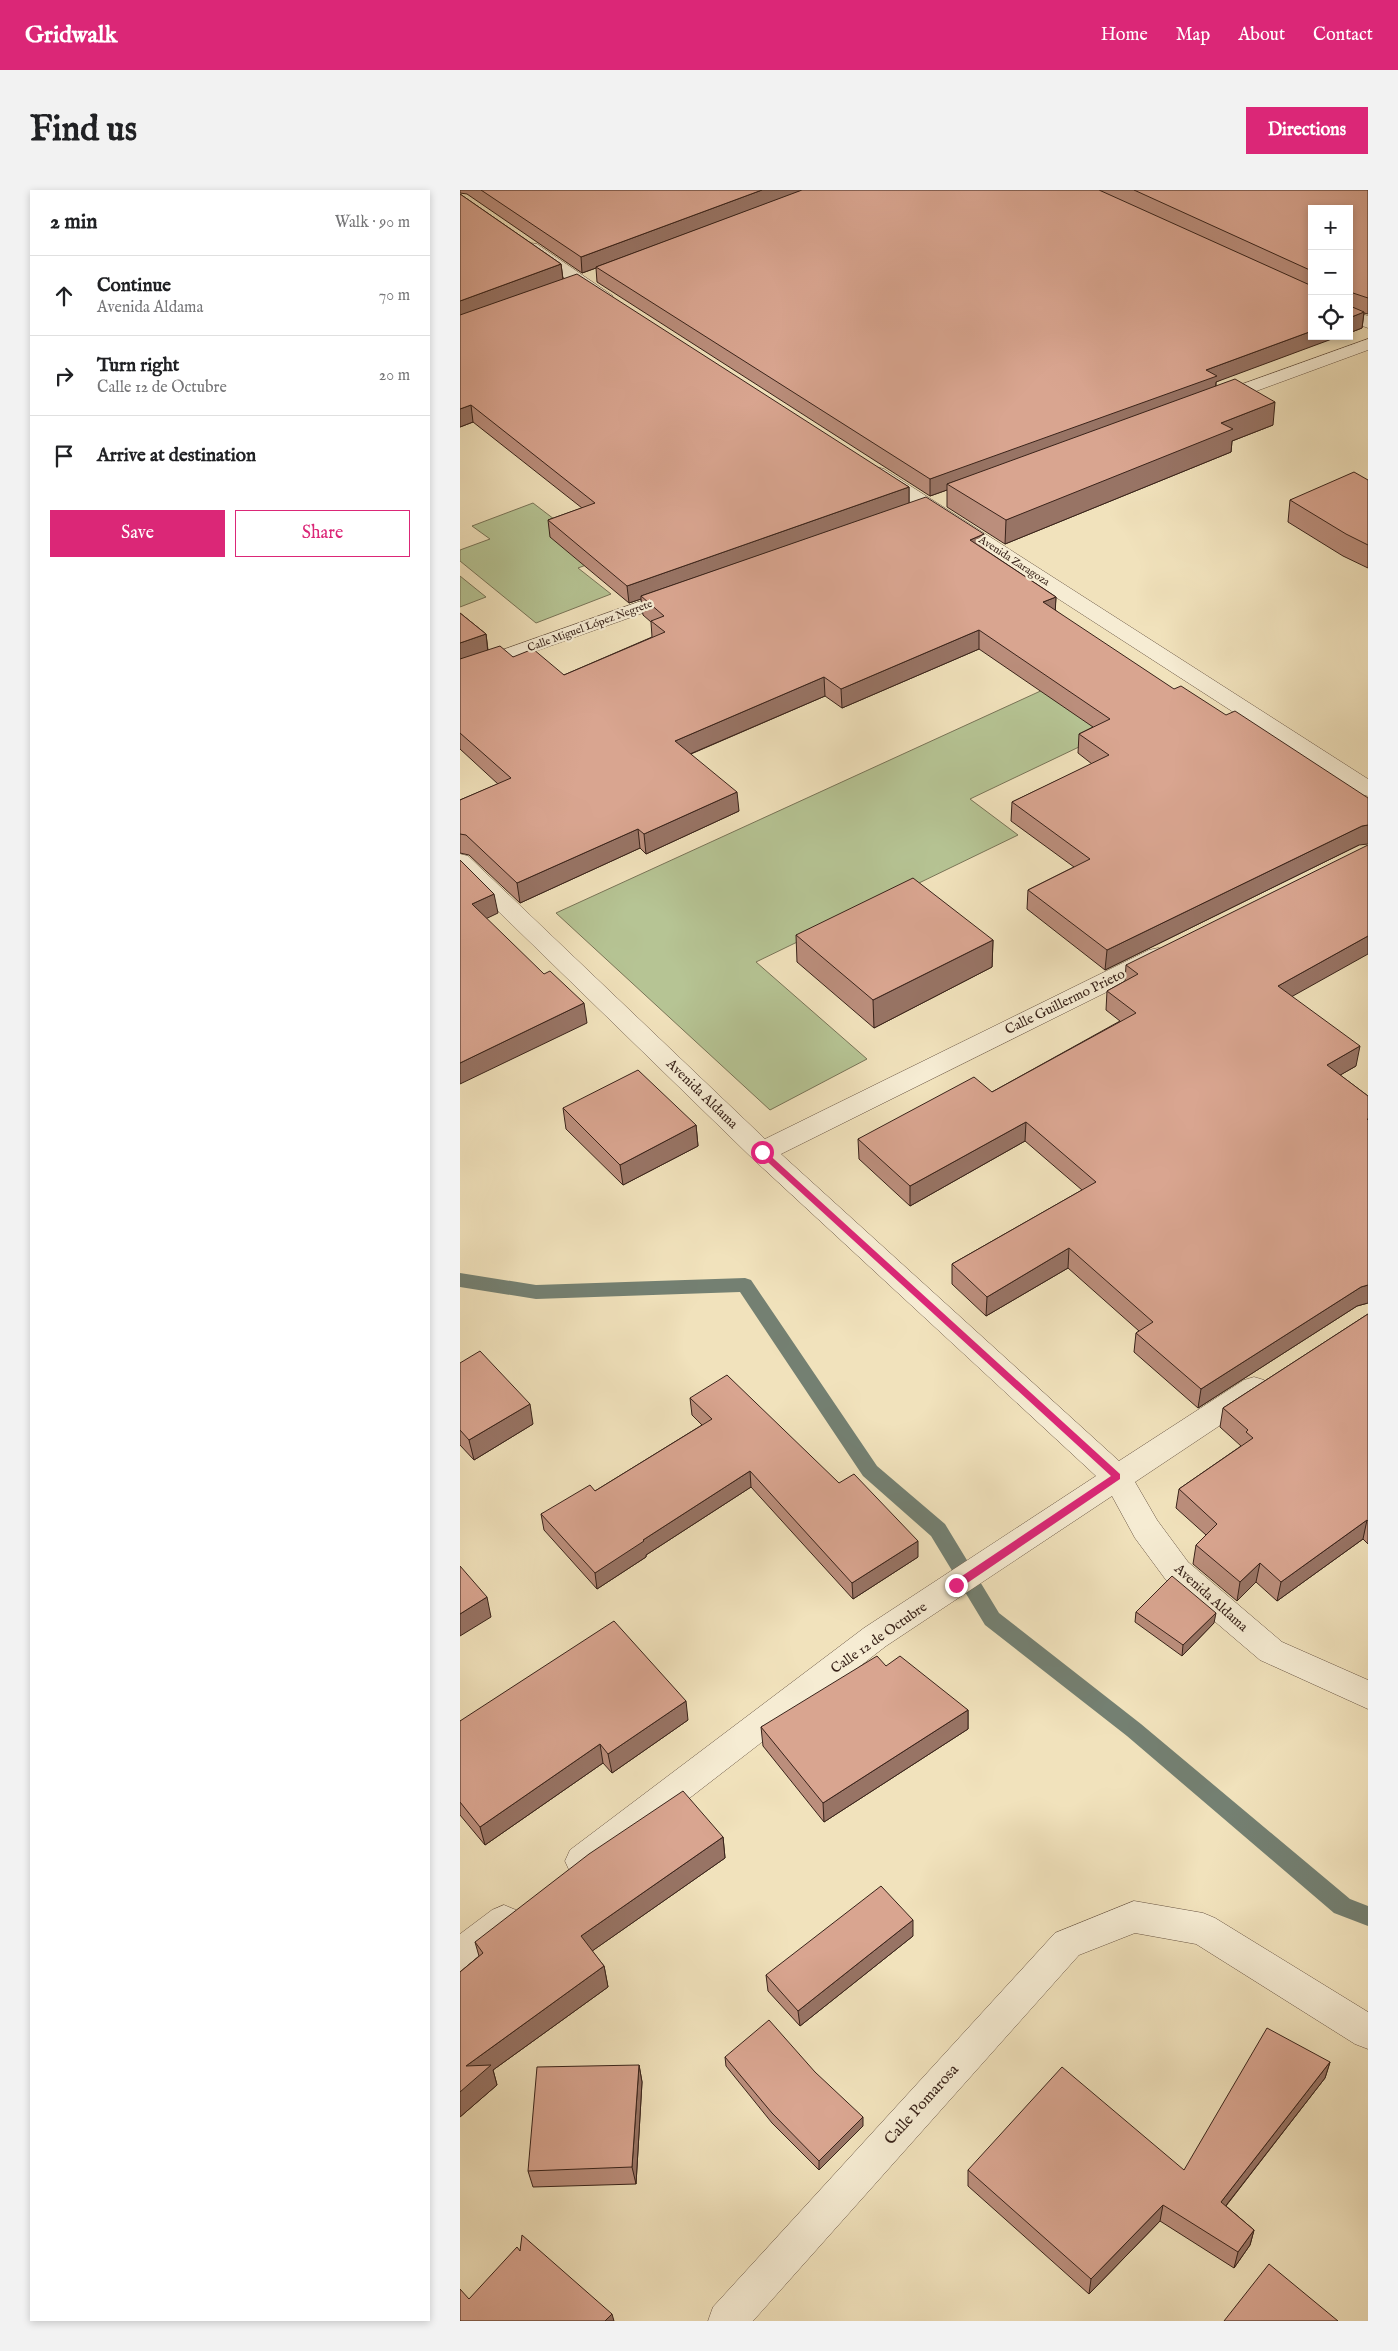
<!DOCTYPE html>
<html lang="en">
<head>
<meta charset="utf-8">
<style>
  body { margin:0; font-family:"IM FELL English",serif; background:#f2f2f2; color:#202124 }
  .controls { position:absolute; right:15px; top:15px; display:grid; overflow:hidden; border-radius:0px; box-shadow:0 2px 8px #0003 }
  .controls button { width:45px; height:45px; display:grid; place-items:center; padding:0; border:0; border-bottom:1px solid #e0e0e0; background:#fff; color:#202124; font:25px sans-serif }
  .stop { position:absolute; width:15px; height:15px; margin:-11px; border:4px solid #db2777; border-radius:50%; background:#fff }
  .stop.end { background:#db2777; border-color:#fff; box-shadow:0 1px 5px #0008 }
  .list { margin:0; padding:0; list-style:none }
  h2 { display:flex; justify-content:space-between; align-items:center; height:65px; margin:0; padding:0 20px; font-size:21px }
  h2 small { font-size:16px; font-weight:400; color:#757577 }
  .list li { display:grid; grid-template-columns:32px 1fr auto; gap:15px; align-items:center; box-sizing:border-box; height:80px; padding:0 20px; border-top:1px solid #e0e0e0 }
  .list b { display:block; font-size:19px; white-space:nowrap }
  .list p { margin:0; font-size:16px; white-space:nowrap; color:#757577 }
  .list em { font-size:16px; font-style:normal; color:#757577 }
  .actions { display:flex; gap:10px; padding:15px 20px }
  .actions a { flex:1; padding:11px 0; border:1px solid #db2777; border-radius:0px; text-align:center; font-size:18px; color:#db2777 }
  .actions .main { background:#db2777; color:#fff }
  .icon { flex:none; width:28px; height:28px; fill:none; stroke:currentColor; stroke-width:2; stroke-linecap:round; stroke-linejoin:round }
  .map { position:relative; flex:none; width:908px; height:2131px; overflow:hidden; border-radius:0px }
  header { display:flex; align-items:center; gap:30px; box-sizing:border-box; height:70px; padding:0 25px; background:#db2777; color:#fff }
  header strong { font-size:24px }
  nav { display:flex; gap:28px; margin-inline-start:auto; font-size:18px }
  .intro { display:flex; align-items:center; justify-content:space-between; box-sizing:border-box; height:120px; padding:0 30px }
  h1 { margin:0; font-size:35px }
  .button { padding:12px 22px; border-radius:0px; background:#db2777; color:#fff; font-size:18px; font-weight:700 }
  main { display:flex; gap:30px; padding:0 30px }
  aside { flex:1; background:#fff; border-radius:0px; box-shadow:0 2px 8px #0003 }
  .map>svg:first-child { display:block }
  .green { fill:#b6c494; stroke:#787457 }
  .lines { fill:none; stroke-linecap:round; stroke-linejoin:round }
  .stream { fill:#748072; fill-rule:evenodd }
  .street-casing { stroke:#675342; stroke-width:1 }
  .street { fill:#f6ecd3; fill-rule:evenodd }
  .wall { fill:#bb8e7c; stroke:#39231a }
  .shaded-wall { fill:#987465; stroke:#39231a }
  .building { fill:#d9a590; stroke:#39231a }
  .route { fill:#db2777 }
  .labels { text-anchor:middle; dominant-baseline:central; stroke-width:4.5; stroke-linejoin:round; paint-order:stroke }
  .far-street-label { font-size:11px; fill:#39231a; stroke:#f6ecd3 }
  .street-label { font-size:14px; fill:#39231a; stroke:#f6ecd3 }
  .near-street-label { font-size:16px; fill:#39231a; stroke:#f6ecd3 }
</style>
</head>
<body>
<header>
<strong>Gridwalk</strong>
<nav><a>Home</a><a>Map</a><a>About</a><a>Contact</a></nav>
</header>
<div class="intro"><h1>Find us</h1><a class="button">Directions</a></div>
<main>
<aside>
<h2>2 min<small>Walk · 90 m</small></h2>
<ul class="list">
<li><svg class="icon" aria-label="ahead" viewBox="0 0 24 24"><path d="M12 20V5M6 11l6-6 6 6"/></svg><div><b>Continue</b><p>Avenida Aldama</p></div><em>70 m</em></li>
<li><svg class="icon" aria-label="right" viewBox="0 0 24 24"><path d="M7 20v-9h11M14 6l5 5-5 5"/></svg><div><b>Turn right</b><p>Calle 12 de Octubre</p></div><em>20 m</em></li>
<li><svg class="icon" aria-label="arrive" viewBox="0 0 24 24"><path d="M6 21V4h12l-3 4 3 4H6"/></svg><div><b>Arrive at destination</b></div></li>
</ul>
<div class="actions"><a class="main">Save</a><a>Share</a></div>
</aside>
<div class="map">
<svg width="908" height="2131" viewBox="0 0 908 2131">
  <rect width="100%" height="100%" fill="#f1e2bc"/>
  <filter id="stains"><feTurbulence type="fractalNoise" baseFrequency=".004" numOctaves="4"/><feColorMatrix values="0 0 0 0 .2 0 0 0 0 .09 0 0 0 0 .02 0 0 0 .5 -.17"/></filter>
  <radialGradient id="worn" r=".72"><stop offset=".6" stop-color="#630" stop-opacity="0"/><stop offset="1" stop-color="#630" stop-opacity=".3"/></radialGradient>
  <g class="green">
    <path d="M73,313L145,368L118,378L151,404L76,433L0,371V360L30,349L12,336Z"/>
    <path d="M0,386L26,407L0,417Z"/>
    <path d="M646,471L709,514L510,609L558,645L296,772L407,869L310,920L96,723Z"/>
  </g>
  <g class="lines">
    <path class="stream" d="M0,1083L76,1095L285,1088L291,1090L417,1276L485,1334L539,1423L681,1534L890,1709L908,1716V1736L874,1723L667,1546L525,1435L471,1346L403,1286L280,1102L76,1109L0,1097Z"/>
    <defs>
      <g id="street">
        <path d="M71,53L77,54L153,106L150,110H138L65,62L63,58L65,54Z"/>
        <path d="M889,119L908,126V138L889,131Z"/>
        <path d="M908,149V160L761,214H749L746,210L749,206Z"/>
        <path d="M417,277L424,279L908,589V606L900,604L410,287L407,283L410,279Z"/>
        <path d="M218,398L225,400L228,404L225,408L0,488V475Z"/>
        <path d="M0,664L8,666L305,949L689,760L698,758L707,760L710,766L707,772L321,964L659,1271L784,1190L794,1187L804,1190L808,1198L804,1206L675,1292L697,1330L728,1372L822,1452L908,1490V1519L800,1470L706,1390L675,1348L652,1306L426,1456L134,1682L122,1686L110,1682L105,1671L110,1660L404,1438L636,1286L293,969L0,684Z"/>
        <path d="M674,1711L743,1723L755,1728L908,1822V1859L895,1854L736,1754L675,1743L619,1765L293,2131H248L253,2117L595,1743Z"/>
        <path d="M44,1715L56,1720L61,1731L56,1742L12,1777L0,1781V1744L32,1720Z"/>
      </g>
    </defs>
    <use href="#street" class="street-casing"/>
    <use href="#street" class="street"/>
  </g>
  <g class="wall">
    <path d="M0,0H908V124L904,123L902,138L889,143L852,19V146L756,192V196L813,235L772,251L771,262L545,354L487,317V300L470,306L137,92L136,78L122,83L7,4L0,3Z"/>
    <path d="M0,4L101,74L103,89L449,297V313L524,359L596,407L595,420L899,655L645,780L567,719L568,700L614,677L551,631L552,612L632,574L618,563L619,544L633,537L519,459L382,518L365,506L231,564L279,621L186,664L180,658L60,713L9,665L0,663V610L38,594L0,559V423L26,444L28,460L53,467L104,485L192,447L191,432L183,425L181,409L169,413L90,347L88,330L122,318L13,232L0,237Z"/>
    <path d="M908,290V378L883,366L828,332L830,310Z"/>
    <path d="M336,745L533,750L532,777L414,838L337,772Z"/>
    <path d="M666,775L832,806L896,876L880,885L908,906V1113L897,1116L738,1218L674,1162L676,1143L679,1141L608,1078L526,1126L492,1094V1074L622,1000L565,951L450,1016L399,969L398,949L532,902L660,831L646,820L647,801L665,791Z"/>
    <path d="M103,918L236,935L238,956L163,995L106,939Z"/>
    <path d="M908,1124V1354L903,1349L817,1411L796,1392L777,1411L733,1374L736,1355L746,1345L716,1318L719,1299L781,1256L760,1237L763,1218Z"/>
    <path d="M0,1173L73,1234L14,1270L0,1255Z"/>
    <path d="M230,1208L379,1293L458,1367L393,1409L291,1297L186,1365V1367L137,1399L84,1340L81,1324L135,1301L242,1235L232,1225Z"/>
    <path d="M676,1422L754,1433L722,1466L675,1432Z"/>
    <path d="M426,1476L508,1520V1539L364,1632L303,1556L301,1537Z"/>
    <path d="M228,1530L152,1583L143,1573L25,1655L0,1625V1531Z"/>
    <path d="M263,1647L265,1668L132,1761L144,1776L148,1797L33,1880L37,1895L0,1927V1782L19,1766L15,1752Z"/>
    <path d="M453,1746L340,1836L308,1801L306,1785Z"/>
    <path d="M265,1867L403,1936L359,1980L312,1933L266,1876Z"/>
    <path d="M870,1872L865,1888L766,2016L794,2040L790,2055L774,2078L700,2031L629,2104L508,1996V1980H724Z"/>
    <path d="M179,1875L182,1892L176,1994L73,1997L68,1981Z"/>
  </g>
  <g class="shaded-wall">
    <path d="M302,0H344L136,77V78L122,83L121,67Z"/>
    <path d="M101,74L103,90L0,128V111Z"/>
    <path d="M904,122L902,138L889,143V128Z"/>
    <path d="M852,141V146H880L756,192L755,202L487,294V300L470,306V289L746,180Z"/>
    <path d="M815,212L813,235L772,251L771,262L545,354L546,330L761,233Z"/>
    <path d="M11,215L13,232L0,237V219Z"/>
    <path d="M449,297V314L181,406V409L169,413L167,396Z"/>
    <path d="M524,344V363L510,350Z"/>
    <path d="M596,407L595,426L583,412Z"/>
    <path d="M519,440V459L382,518L381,499Z"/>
    <path d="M26,444L28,463L0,473V453Z"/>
    <path d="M364,487L365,506L216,570L215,551Z"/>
    <path d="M277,602L279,621L186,664L184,644Z"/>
    <path d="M908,635V654L899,655L645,780L647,760L902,636Z"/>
    <path d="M178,639L180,658L60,713L57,693Z"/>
    <path d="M34,704L38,723L15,734L12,714Z"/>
    <path d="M908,746V764L815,816L818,796Z"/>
    <path d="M533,750L532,777L414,838L413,810Z"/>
    <path d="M124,813L127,833L0,894V873Z"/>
    <path d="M900,856L896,876L863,895L867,875Z"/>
    <path d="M566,932L565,951L450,1016V996Z"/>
    <path d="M236,935L238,956L163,995L160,975Z"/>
    <path d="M609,1058L608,1078L526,1126L527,1107Z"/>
    <path d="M908,1095V1113L897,1116L738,1218L741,1199L901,1097Z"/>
    <path d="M70,1214L73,1234L14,1270L9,1250Z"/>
    <path d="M290,1281L291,1297L186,1365V1367L137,1399L135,1383L183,1350Z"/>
    <path d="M907,1330L903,1349L817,1411L821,1392Z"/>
    <path d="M458,1351V1367L393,1409L392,1393Z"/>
    <path d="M800,1373L796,1392L777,1411L780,1392Z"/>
    <path d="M27,1407L31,1427L0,1446V1424Z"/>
    <path d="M756,1423L754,1433L722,1466L723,1455Z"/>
    <path d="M226,1511L228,1530L152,1583L148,1564Z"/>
    <path d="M508,1520V1539L364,1632L363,1613Z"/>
    <path d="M140,1554L143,1573L25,1655L20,1637Z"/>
    <path d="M263,1647L265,1668L125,1766L121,1746Z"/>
    <path d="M453,1730V1746L340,1836L338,1821Z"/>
    <path d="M144,1776L148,1797L33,1880L37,1895L0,1927V1902L6,1876Z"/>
    <path d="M870,1872L865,1888L757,2027L761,2012Z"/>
    <path d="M179,1875L182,1892L176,1994L172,1977Z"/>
    <path d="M403,1927V1936L359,1980V1971Z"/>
    <path d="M703,2015L700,2031L629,2104L631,2089Z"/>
    <path d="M794,2040L790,2055L774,2078L778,2062Z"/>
    <path d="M152,2124L154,2131H145Z"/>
  </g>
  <g class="building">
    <path d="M21,0H302L121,67Z"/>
    <path d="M342,0H639L852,96V141L746,180L757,186L470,289L136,77Z"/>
    <path d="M674,0H908V108L890,102V116L904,122L889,128V19H852V81Z"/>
    <path d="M0,4L101,74L0,111Z"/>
    <path d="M117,84L449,297L167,396L88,330L135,313L11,215L0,219V125Z"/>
    <path d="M775,189L815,212L761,233L773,239L546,330L487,294Z"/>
    <path d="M894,282L908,290V355L886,344L830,310Z"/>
    <path d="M466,307L524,344L510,350L596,407L583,412L714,499L721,496L766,525L775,521L908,608V635L902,636L647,760L568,700L630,669L552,612L649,565L619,544L650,529L519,440L381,499L364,487L215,551L277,602L184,644L178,639L57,693L6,645L0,644V610L51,588L0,543V469L40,456L53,467L73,459L104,485L205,442L191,431L204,426L181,406Z"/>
    <path d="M0,423L26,444L0,453Z"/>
    <path d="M908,655V746L818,796L900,856L867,875L908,906V929H907L908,930V1095L901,1097L741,1199L676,1143L693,1132L609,1058L527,1107L492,1074L636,992L566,932L450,996L398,949L514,887L532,902L676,823L647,801L678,784L666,775Z"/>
    <path d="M0,670L34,704L12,714L84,784L90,781L124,813L0,873Z"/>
    <path d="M453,688L533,750L413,810L336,745Z"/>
    <path d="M178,880L236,935L160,975L103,918Z"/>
    <path d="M908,1124V1331L907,1330L821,1392L800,1373L780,1392L736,1355L757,1334L719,1299L793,1248L786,1242L788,1240L763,1218Z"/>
    <path d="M20,1161L70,1214L9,1250L0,1240V1173Z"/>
    <path d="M267,1185L379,1293L394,1284L458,1351L392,1393L290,1281L183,1350L184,1351L135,1383L81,1324L130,1295L135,1301L252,1229L230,1208Z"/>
    <path d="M0,1376L27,1407L0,1424Z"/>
    <path d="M712,1386L756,1423L723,1455L676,1422Z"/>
    <path d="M154,1431L226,1511L148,1564L140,1554L20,1637L0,1612V1531Z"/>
    <path d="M417,1466L426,1476L440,1466L508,1520L363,1613L301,1537Z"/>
    <path d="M223,1601L263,1647L121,1746L144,1776L6,1876L31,1875L0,1902V1782L23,1763L15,1752L129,1664Z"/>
    <path d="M421,1696L453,1730L338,1821L306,1785Z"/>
    <path d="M309,1830L355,1882L403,1927L359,1971L312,1923L265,1867Z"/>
    <path d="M807,1838L870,1872L761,2012L794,2040L778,2062L703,2015L631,2089L508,1980L602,1877L724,1980Z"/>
    <path d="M179,1875L172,1977L68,1981L77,1877Z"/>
    <path d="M62,2045L152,2124L145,2131H0V2099L9,2109L57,2057L60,2061Z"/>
    <path d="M809,2074L878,2131H764Z"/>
  </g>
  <path class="route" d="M299,960H304L660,1284V1289L500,1398H493V1392L651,1286L299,964Z"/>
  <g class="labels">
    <g class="far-street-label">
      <text transform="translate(554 371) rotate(33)">Avenida Zaragoza</text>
      <text transform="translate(130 436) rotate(-20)">Calle Miguel López Negrete</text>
    </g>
    <g class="street-label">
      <text transform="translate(605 812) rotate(-26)">Calle Guillermo Prieto</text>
      <text transform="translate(242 904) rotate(44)">Avenida Aldama</text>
      <text transform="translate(751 1408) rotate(42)">Avenida Aldama</text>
      <text transform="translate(419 1448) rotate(-35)">Calle 12 de Octubre</text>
    </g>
    <g class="near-street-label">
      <text transform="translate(462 1915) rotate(-48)">Calle Pomarosa</text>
    </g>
  </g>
  <rect width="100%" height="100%" filter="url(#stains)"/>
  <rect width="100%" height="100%" fill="url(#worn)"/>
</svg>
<div class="controls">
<button>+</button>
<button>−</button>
<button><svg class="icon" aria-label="locate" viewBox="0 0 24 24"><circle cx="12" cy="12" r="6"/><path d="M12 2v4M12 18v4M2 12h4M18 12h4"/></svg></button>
</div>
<div class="stop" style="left:302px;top:962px"></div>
<div class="stop end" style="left:496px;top:1395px"></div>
</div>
</main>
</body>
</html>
